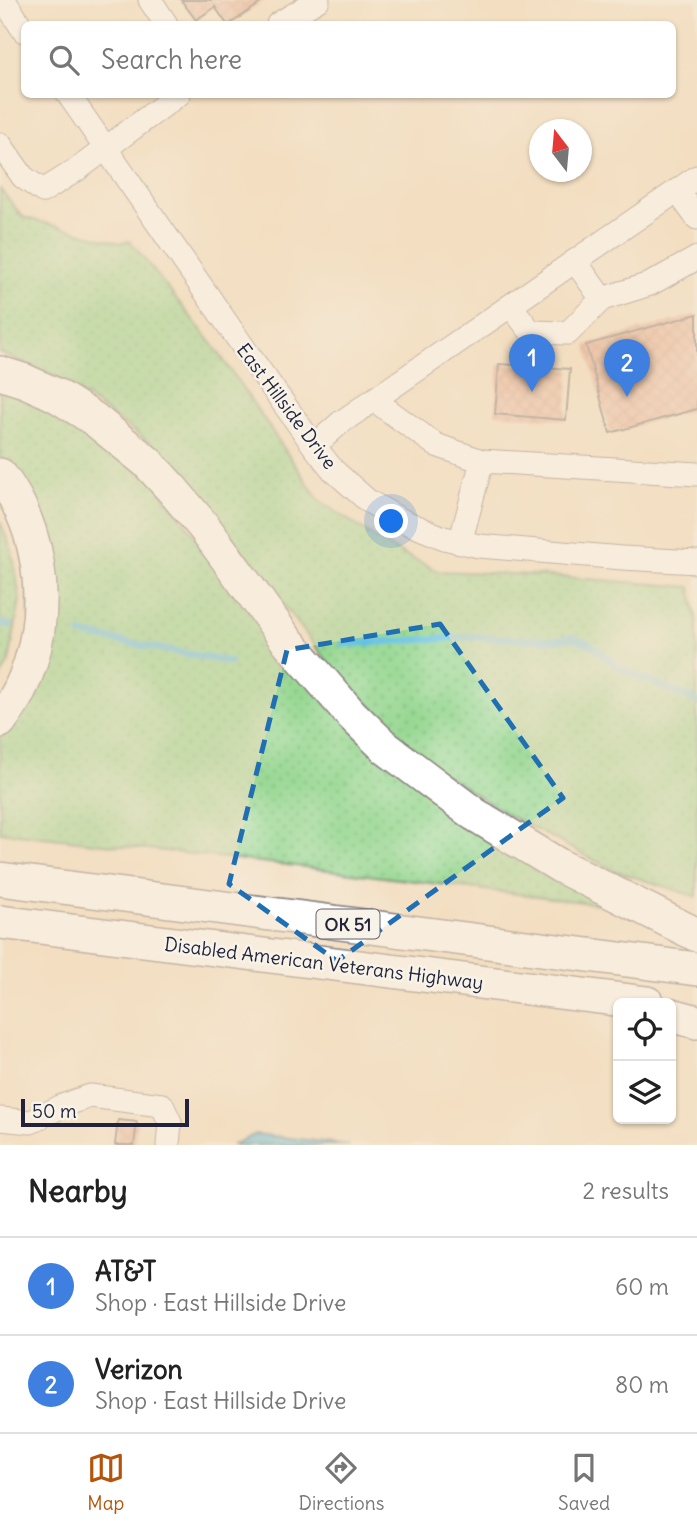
<!DOCTYPE html>
<html lang="en">
<head>
<meta charset="utf-8">
<style>
  body { margin:0; font-family:Delius,sans-serif; background:#f6f6f6; color:#222 }
  .controls { position:absolute; right:21px; bottom:21px; display:grid; overflow:hidden; border-radius:10px; box-shadow:0 2px 5px #0004 }
  .controls button { width:63px; height:63px; display:grid; place-items:center; padding:0; border:0; border-bottom:2px solid #e0e0e0; background:#fff; color:#222; font:35px sans-serif }
  .compass { position:absolute; left:529px; top:119px; width:63px; height:63px; border-radius:50%; background:#fff; box-shadow:0 2px 5px #0004; rotate:344deg }
  .scale { position:absolute; left:21px; bottom:18px; width:168px; box-sizing:border-box; padding-left:7px; border:4px solid #22223b; border-top:0; font-size:19px; line-height:24px; white-space:nowrap; color:#22223b; -webkit-text-stroke:5px #f7f3e8; paint-order:stroke }
  .you { position:absolute; left:392px; top:522px; width:24px; height:24px; margin:-18px; border:5px solid #fff; border-radius:50%; background:#1a73e8; box-shadow:0 0 0 10px #1a73e833 }
  .badge { display:grid; place-items:center; width:46px; height:46px; border-radius:50%; background:#b45309; color:#fff; font-size:23px; font-weight:700 }
  .pin { position:absolute; translate:-50% -58px; filter:drop-shadow(0 2px 4px #0008) }
  .pin::after { content:''; position:absolute; top:37px; width:24px; height:21px; background:inherit; clip-path:polygon(0 0,100% 0,50% 100%) }
  .list { margin:0; padding:0; list-style:none }
  h2 { display:flex; justify-content:space-between; align-items:center; height:91px; margin:0; padding:0 28px; font-size:30px }
  h2 small { font-size:23px; font-weight:400; color:#767676 }
  .list li { display:grid; grid-template-columns:46px 1fr auto; gap:21px; align-items:center; box-sizing:border-box; height:98px; padding:0 28px; border-top:2px solid #e0e0e0 }
  .list b { display:block; font-size:26px; white-space:nowrap }
  .list p { margin:0; font-size:23px; white-space:nowrap; color:#767676 }
  .list em { font-size:23px; font-style:normal; color:#767676 }
  .icon { flex:none; width:38px; height:38px; fill:none; stroke:currentColor; stroke-width:2; stroke-linecap:round; stroke-linejoin:round }
  .map { position:relative; flex:none; width:697px; height:1145px; overflow:hidden }
  .search { position:absolute; background:#fff; box-shadow:0 2px 5px #0004; left:21px; right:21px; top:21px; height:77px; display:flex; align-items:center; gap:18px; box-sizing:border-box; padding:0 24px; border-radius:10px; color:#767676; font-size:26px }
  .sheet { height:287px; background:#fff }
  nav { display:flex; justify-content:space-around; align-items:center; box-sizing:border-box; height:98px; border-top:2px solid #e0e0e0; background:#fff; font-size:19px; color:#767676 }
  nav a { display:grid; justify-items:center; gap:4px }
  nav .on { color:#b45309 }
  .map>svg:first-child { display:block }
  .green { fill:url(#green-dots); stroke:#5b7c66; stroke-width:2 }
  .water { fill:#64c2e2; stroke:#43728e; stroke-width:2 }
  .lines { fill:none; stroke-linecap:round; stroke-linejoin:round }
  .stream { stroke:#64c2e2; stroke-width:7 }
  .building { fill:url(#building-cross-hatch) }
  .minor-casing { stroke:#8a807e; stroke-width:25 }
  .highway-casing { stroke:#8a807e; stroke-width:36 }
  .minor { stroke:#fff; stroke-width:23 }
  .highway { stroke:#fff; stroke-width:33 }
  .marked { fill:none; stroke:#1f6fb2; stroke-width:5; stroke-dasharray:14 9; stroke-linejoin:round }
  .labels { text-anchor:middle; dominant-baseline:central; stroke-width:5; stroke-linejoin:round; paint-order:stroke }
  .shield { fill:#f7f3e8; stroke:#62616f; stroke-width:2 }
  .shield-label { font-size:18px; font-weight:bold; fill:#22223b }
  .street-label { font-size:19px; fill:#22223b; stroke:#f7f3e8 }
</style>
</head>
<body>
<div class="map">
<svg width="697" height="1145" viewBox="0 0 697 1145">
  <defs>
    <pattern id="green-dots" width="8" height="8" patternUnits="userSpaceOnUse" patternTransform="scale(1.75)"><rect width="8" height="8" fill="#94d790"/><path d="M2 2h.1M6 6h.1" fill="none" stroke="#7fb87d" stroke-width="1.8" stroke-linecap="round"/></pattern>
    <pattern id="building-cross-hatch" width="8" height="8" patternUnits="userSpaceOnUse" patternTransform="scale(1.75)"><rect width="8" height="8" fill="#eaa98d"/><path d="M0 0l8 8M0 8l8-8" fill="none" stroke="#c8917b"/></pattern>
  </defs>
  <rect width="100%" height="100%" fill="#f7f3e8"/>
  <filter id="ink" filterUnits="userSpaceOnUse"><feTurbulence type="fractalNoise" baseFrequency=".0143" numOctaves="2"/><feDisplacementMap in="SourceGraphic" scale="14" xChannelSelector="R" yChannelSelector="G"/><feConvolveMatrix kernelMatrix="1 2 1 2 8 2 1 2 1" color-interpolation-filters="sRGB"/></filter>
  <filter id="wash" filterUnits="userSpaceOnUse"><feTurbulence type="fractalNoise" baseFrequency=".00686" numOctaves="4" result="noise"/><feDisplacementMap in="SourceGraphic" scale="28" xChannelSelector="R" yChannelSelector="G"/><feGaussianBlur stdDeviation="1.57" result="paint"/><feColorMatrix in="noise" values="0 0 0 0 0 0 0 0 0 0 0 0 0 0 0 0 0 1.4 0 .05"/><feComposite in="paint" operator="in"/></filter>
  <g filter="url(#wash)">
    <rect width="100%" height="100%" fill="#f3dec1"/>
    <g class="green">
      <path d="M0,189L23,217L120,243L130,241L214,346L319,500L387,546L438,571L536,575L691,587L697,622V897L613,870L508,815L427,763L331,666L247,558L214,510L154,446L57,377L0,353Z"/>
      <path d="M0,383L37,399L152,479L269,634L591,896L597,904L304,867L0,832V739L23,708L37,679L14,474L0,457Z"/>
      <path d="M0,521L12,551L20,600L9,662L0,678Z"/>
    </g>
    <path class="water" d="M256,1134L349,1145H232Z"/>
    <g class="lines">
      <g class="stream">
        <path d="M0,623L10,625"/>
        <path d="M81,634L230,662"/>
        <path d="M343,644L471,637L557,640L571,637L590,644L625,671L697,701"/>
      </g>
    </g>
    <g id="blocks">
      <g class="building">
        <path d="M181,0H265L230,24H227L215,7L196,20Z"/>
        <path d="M697,314V409L610,433L586,345Z"/>
        <path d="M499,364L570,369L566,420L495,414Z"/>
        <path d="M118,1120L137,1122L134,1145H115Z"/>
      </g>
    </g>
  </g>
  <g filter="url(#ink)">
    <use href="#blocks" fill-opacity="0" stroke="#8a807e" stroke-width="2"/>
    <g class="lines">
      <defs>
        <g id="minor">
          <path d="M4,0L24,31"/>
          <path d="M150,0L166,24"/>
          <path d="M278,24L318,0"/>
          <path d="M68,94L251,358L314,446L333,470L368,501L403,521L444,538L479,546L622,558L697,562"/>
          <path d="M0,144L23,177L43,191L78,169L179,94"/>
          <path d="M677,191L697,218"/>
          <path d="M575,261L602,299L650,284L697,258"/>
          <path d="M511,306L531,332L568,333L602,299"/>
          <path d="M374,400L436,445L482,461L697,474"/>
          <path d="M314,446L340,423L697,177"/>
          <path d="M460,543L482,461"/>
          <path d="M0,1119L31,1122L62,1106L90,1096L162,1105L170,1122L168,1145"/>
        </g>
        <g id="highway">
          <path d="M0,373L25,381L56,395L94,419L147,462L172,489L204,527L285,638L351,714L386,748L474,814L560,866L697,935"/>
          <path d="M0,475C53,543 54,653 0,721"/>
          <path d="M0,879L697,969"/>
          <path d="M0,922L647,1003"/>
          <path d="M671,1015L697,1022"/>
        </g>
      </defs>
      <use href="#minor" class="minor-casing"/>
      <use href="#highway" class="highway-casing"/>
      <use href="#minor" class="minor"/>
      <use href="#highway" class="highway"/>
    </g>
  </g>
  <path d="M0 0H697V1145H0ZM440,624L563,798L337,961L229,884L287,650Z" fill="#f3dec1" fill-opacity=".55" fill-rule="evenodd"/>
  <path class="marked" d="M440,624L563,798L337,961L229,884L287,650Z"/>
  <g class="labels">
    <rect class="shield" x="316.5" y="909.5" width="63" height="29" rx="5"/>
    <g class="shield-label">
      <text x="348" y="924">OK 51</text>
    </g>
    <g class="street-label">
      <text transform="translate(287 406) rotate(53)">East Hillside Drive</text>
      <text transform="translate(324 963) rotate(7)">Disabled American Veterans Highway</text>
    </g>
  </g>
</svg>
<div class="controls">
<button><svg class="icon" aria-label="locate" viewBox="0 0 24 24"><circle cx="12" cy="12" r="6"/><path d="M12 2v4M12 18v4M2 12h4M18 12h4"/></svg></button>
<button><svg class="icon" aria-label="layers" viewBox="0 0 24 24"><path d="M12 4l9 5-9 5-9-5zM3 14l9 5 9-5"/></svg></button>
</div>
<svg class="compass" viewBox="-18 -18 36 36"><path d="M0-13l5 13h-10z" fill="#e53935"/><path d="M0 13l5-13h-10z" fill="#767676"/></svg>
<div class="scale">50 m</div>
<div class="you"></div>
<div class="pin badge" style="left:532px;top:392px;background:#3f7fe0">1</div>
<div class="pin badge" style="left:627px;top:397px;background:#3f7fe0">2</div>
<div class="search"><svg class="icon" aria-label="search" viewBox="0 0 24 24"><circle cx="10" cy="10" r="6"/><path d="M15 15l6 6"/></svg>Search here</div>
</div>
<section class="sheet">
<h2>Nearby<small>2 results</small></h2>
<ul class="list">
<li><span class="badge" style="background:#3f7fe0">1</span><div><b>AT&amp;T</b><p>Shop · East Hillside Drive</p></div><em>60 m</em></li>
<li><span class="badge" style="background:#3f7fe0">2</span><div><b>Verizon</b><p>Shop · East Hillside Drive</p></div><em>80 m</em></li>
</ul>
</section>
<nav>
<a class="on"><svg class="icon" aria-label="map" viewBox="0 0 24 24"><path d="M3 6l6-2 6 2 6-2v14l-6 2-6-2-6 2zM9 4v14M15 6v14"/></svg>Map</a>
<a><svg class="icon" aria-label="directions" viewBox="0 0 24 24"><path d="M12 3l9 9-9 9-9-9zM9 14v-3h6M13 9l2 2-2 2"/></svg>Directions</a>
<a><svg class="icon" aria-label="saved" viewBox="0 0 24 24"><path d="M7 4h10v16l-5-4-5 4z"/></svg>Saved</a>
</nav>
</body>
</html>
